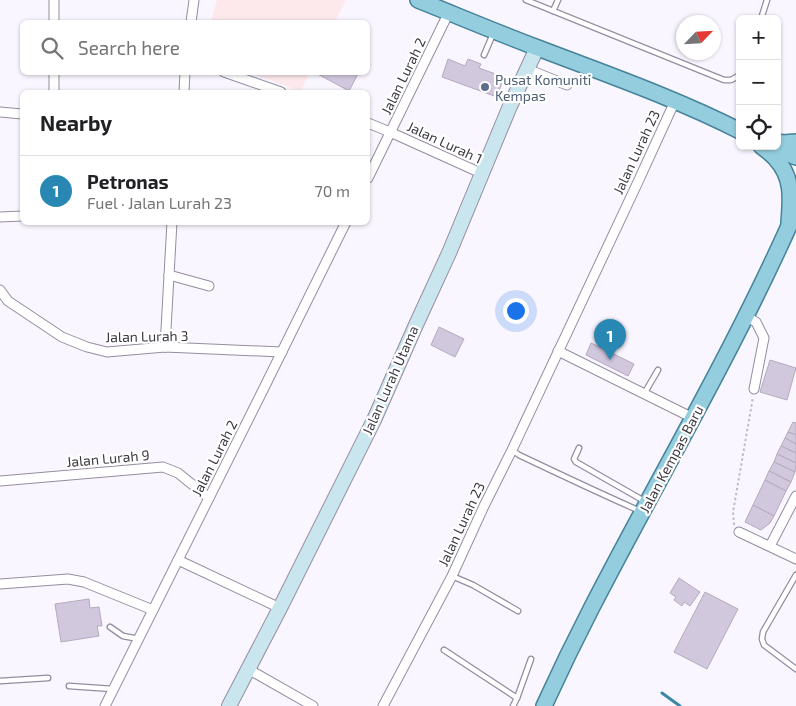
<!DOCTYPE html>
<html lang="en">
<head>
<meta charset="utf-8">
<style>
  body { margin:0; font-family:"Exo 2",sans-serif; background:#f6f6f6; color:#202124 }
  .controls { position:absolute; right:15px; top:15px; display:grid; overflow:hidden; border-radius:8px; box-shadow:0 1px 4px #0004 }
  .controls button { width:45px; height:45px; display:grid; place-items:center; padding:0; border:0; border-bottom:1px solid #e0e0e0; background:#fff; color:#202124; font:25px sans-serif }
  .compass { position:absolute; left:676px; top:15px; width:45px; height:45px; border-radius:50%; background:#fff; box-shadow:0 1px 4px #0004; rotate:65deg }
  .you { position:absolute; left:515px; top:310px; width:18px; height:18px; margin:-12px; border:4px solid #fff; border-radius:50%; background:#1a73e8; box-shadow:0 0 0 8px #1a73e833 }
  .badge { display:grid; place-items:center; width:32px; height:32px; border-radius:50%; background:#2888b3; color:#fff; font-size:16px; font-weight:700 }
  .pin { position:absolute; translate:-50% -41px; filter:drop-shadow(0 1px 2px #0008) }
  .pin::after { content:''; position:absolute; top:26px; width:18px; height:15px; background:inherit; clip-path:polygon(0 0,100% 0,50% 100%) }
  .list { margin:0; padding:0; list-style:none }
  h2 { display:flex; justify-content:space-between; align-items:center; height:65px; margin:0; padding:0 20px; font-size:21px }
  h2 small { font-size:16px; font-weight:400; color:#757577 }
  .list li { display:grid; grid-template-columns:32px 1fr auto; gap:15px; align-items:center; box-sizing:border-box; height:70px; padding:0 20px; border-top:1px solid #e0e0e0 }
  .list b { display:block; font-size:19px; white-space:nowrap }
  .list p { margin:0; font-size:16px; white-space:nowrap; color:#757577 }
  .list em { font-size:16px; font-style:normal; color:#757577 }
  .icon { flex:none; width:28px; height:28px; fill:none; stroke:currentColor; stroke-width:2; stroke-linecap:round; stroke-linejoin:round }
  .map { position:relative; flex:none; width:796px; height:706px; overflow:hidden }
  .search { position:absolute; background:#fff; box-shadow:0 1px 4px #0004; left:20px; top:20px; width:350px; height:55px; display:flex; align-items:center; gap:12px; box-sizing:border-box; padding:0 18px; border-radius:8px; color:#757577; font-size:19px }
  .panel { position:absolute; background:#fff; box-shadow:0 1px 4px #0004; left:20px; top:90px; width:350px; height:135px; border-radius:8px }
  .map>svg:first-child { display:block }
  .education { fill:#fde8ec }
  .lines { fill:none; stroke-linecap:round; stroke-linejoin:round }
  .stream { stroke:#3b87a7; stroke-width:3 }
  .building { fill:#d2c8de; stroke:#b4aabf }
  .lane-casing { stroke:#968ca1; stroke-width:7 }
  .street-casing { stroke:#968ca1; stroke-width:11 }
  .secondary-casing { stroke:#968ca1; stroke-width:16 }
  .primary-casing { stroke:#468399; stroke-width:18 }
  .path { stroke:#c0bcc5; stroke-width:2; stroke-dasharray:2.5 2.5; stroke-linecap:butt }
  .lane { stroke:#fff; stroke-width:4.5 }
  .street { stroke:#fff; stroke-width:9 }
  .secondary { stroke:#c9e6ee; stroke-width:14 }
  .primary { stroke:#93cdde; stroke-width:15 }
  .service-dot { fill:#5c6f8a; stroke:#fff; stroke-width:2 }
  .labels { text-anchor:middle; dominant-baseline:central; stroke-width:4.5; stroke-linejoin:round; paint-order:stroke }
  .street-label { font-size:14px; fill:#3c3841; stroke:#fff }
  .service-label { font-size:14px; fill:#4e5e75; stroke:#fff; text-anchor:start }
</style>
</head>
<body>
<div class="map">
<svg width="796" height="706" viewBox="0 0 796 706">
  <rect width="100%" height="100%" fill="#faf6ff"/>
  <g class="education">
    <path d="M217,0H346L335,22H211Z"/>
    <path d="M251,73H310L300,91Z"/>
  </g>
  <g class="lines">
    <path class="stream" d="M662,693L680,706"/>
  </g>
  <g class="building">
    <path d="M448,59L465,66L468,59L481,64L479,68L504,77L497,97L442,77Z"/>
    <path d="M314,72H359L349,91Z"/>
    <path d="M439,327L464,339L455,357L431,345Z"/>
    <path d="M591,343L634,364L628,376L586,355Z"/>
    <path d="M770,360L796,368L787,400L760,392Z"/>
    <path d="M793,422L796,423V435L788,432Z"/>
    <path d="M788,432L796,435V444L785,438Z"/>
    <path d="M785,438L796,444V453L781,446Z"/>
    <path d="M781,446L796,453V463L777,454Z"/>
    <path d="M777,454L796,463L795,472L774,462Z"/>
    <path d="M774,462L795,472L791,482L769,471Z"/>
    <path d="M769,471L791,482L786,491L765,480Z"/>
    <path d="M765,480L786,491L774,516L753,505Z"/>
    <path d="M753,505L774,516L770,523L761,530L745,522Z"/>
    <path d="M679,578L700,592L690,606L684,602L682,606L674,600L676,597L670,593Z"/>
    <path d="M705,592L738,609L707,669L674,652Z"/>
    <path d="M89,599L90,608L99,607L102,626H97L99,636L61,642L55,604Z"/>
  </g>
  <g class="lines">
    <defs>
      <g id="lane">
        <path d="M526,0L724,80H731L740,75"/>
        <path d="M553,11L558,0"/>
        <path d="M761,19L767,0"/>
        <path d="M484,55L493,34"/>
        <path d="M644,394L658,370"/>
        <path d="M579,448L574,459L576,462L646,502"/>
        <path d="M512,450L519,455C559,474 599,493 640,511"/>
        <path d="M796,575L763,632L762,639L764,645L796,669"/>
        <path d="M452,576L473,585L518,611"/>
        <path d="M110,627L123,636L139,639"/>
        <path d="M444,650L517,698L513,706"/>
        <path d="M0,681L48,678"/>
        <path d="M69,686L113,689"/>
        <path d="M517,698L531,659"/>
      </g>
      <g id="street">
        <path d="M54,0V22"/>
        <path d="M191,22L194,0"/>
        <path d="M527,69L567,85"/>
        <path d="M54,72V92"/>
        <path d="M224,72L281,92"/>
        <path d="M184,92L185,72"/>
        <path d="M0,112L22,114"/>
        <path d="M368,123L390,132L483,174"/>
        <path d="M368,178L449,12"/>
        <path d="M0,217L22,216"/>
        <path d="M169,275L209,286"/>
        <path d="M0,290L8,301L62,337L87,347L107,352L165,347L282,352"/>
        <path d="M745,316L756,322L764,338L754,389"/>
        <path d="M165,347L172,222"/>
        <path d="M558,351L693,418"/>
        <path d="M0,481L163,467L178,473L209,498"/>
        <path d="M739,532L796,559"/>
        <path d="M770,546L796,496"/>
        <path d="M178,560L280,608"/>
        <path d="M0,584L68,579L84,582L153,610"/>
        <path d="M248,669L313,706"/>
        <path d="M105,706L260,396L346,222"/>
        <path d="M383,706L452,576L484,506L512,450L637,184L675,101"/>
      </g>
      <path id="secondary" d="M229,706L280,608L374,420L415,327L449,253L510,106L537,48"/>
      <g id="primary">
        <path d="M418,0C458,16 498,33 538,48C606,74 675,98 740,131"/>
        <path d="M777,142L783,143L796,142"/>
        <path d="M761,146C766,150 772,154 776,159C793,177 791,199 789,222"/>
        <path d="M770,146L796,157"/>
        <path d="M544,706C559,673 575,640 592,607C660,475 736,347 796,210"/>
      </g>
    </defs>
    <use href="#lane" class="lane-casing"/>
    <use href="#street" class="street-casing"/>
    <use href="#secondary" class="secondary-casing"/>
    <use href="#primary" class="primary-casing"/>
    <path class="path" d="M734,525L733,512L753,397"/>
    <use href="#lane" class="lane"/>
    <use href="#street" class="street"/>
    <use href="#secondary" class="secondary"/>
    <use href="#primary" class="primary"/>
  </g>
  <circle class="service-dot" cx="485" cy="87" r="5"/>
  <g class="labels">
    <g class="street-label">
      <text transform="translate(403 76) rotate(-64)">Jalan Lurah 2</text>
      <text transform="translate(445 142) rotate(25)">Jalan Lurah 1</text>
      <text transform="translate(636 152) rotate(-65)">Jalan Lurah 23</text>
      <text transform="translate(147 336) rotate(-1)">Jalan Lurah 3</text>
      <text transform="translate(390 380) rotate(-66)">Jalan Lurah Utama</text>
      <text transform="translate(108 458) rotate(-5)">Jalan Lurah 9</text>
      <text transform="translate(214 458) rotate(-63)">Jalan Lurah 2</text>
      <text transform="translate(671 459) rotate(-62)">Jalan Kempas Baru</text>
      <text transform="translate(461 524) rotate(-65)">Jalan Lurah 23</text>
    </g>
    <g class="service-label">
      <text x="495" y="79">Pusat Komuniti<tspan x="495" dy="16">Kempas</tspan></text>
    </g>
  </g>
</svg>
<div class="controls">
<button>+</button>
<button>−</button>
<button><svg class="icon" aria-label="locate" viewBox="0 0 24 24"><circle cx="12" cy="12" r="6"/><path d="M12 2v4M12 18v4M2 12h4M18 12h4"/></svg></button>
</div>
<svg class="compass" viewBox="-18 -18 36 36"><path d="M0-13l5 13h-10z" fill="#e53935"/><path d="M0 13l5-13h-10z" fill="#757577"/></svg>
<div class="you"></div>
<div class="pin badge" style="left:610px;top:360px">1</div>
<div class="search"><svg class="icon" aria-label="search" viewBox="0 0 24 24"><circle cx="10" cy="10" r="6"/><path d="M15 15l6 6"/></svg>Search here</div>
<section class="panel">
<h2>Nearby<small></small></h2>
<ul class="list">
<li><span class="badge">1</span><div><b>Petronas</b><p>Fuel · Jalan Lurah 23</p></div><em>70 m</em></li>
</ul>
</section>
</div>
</body>
</html>
